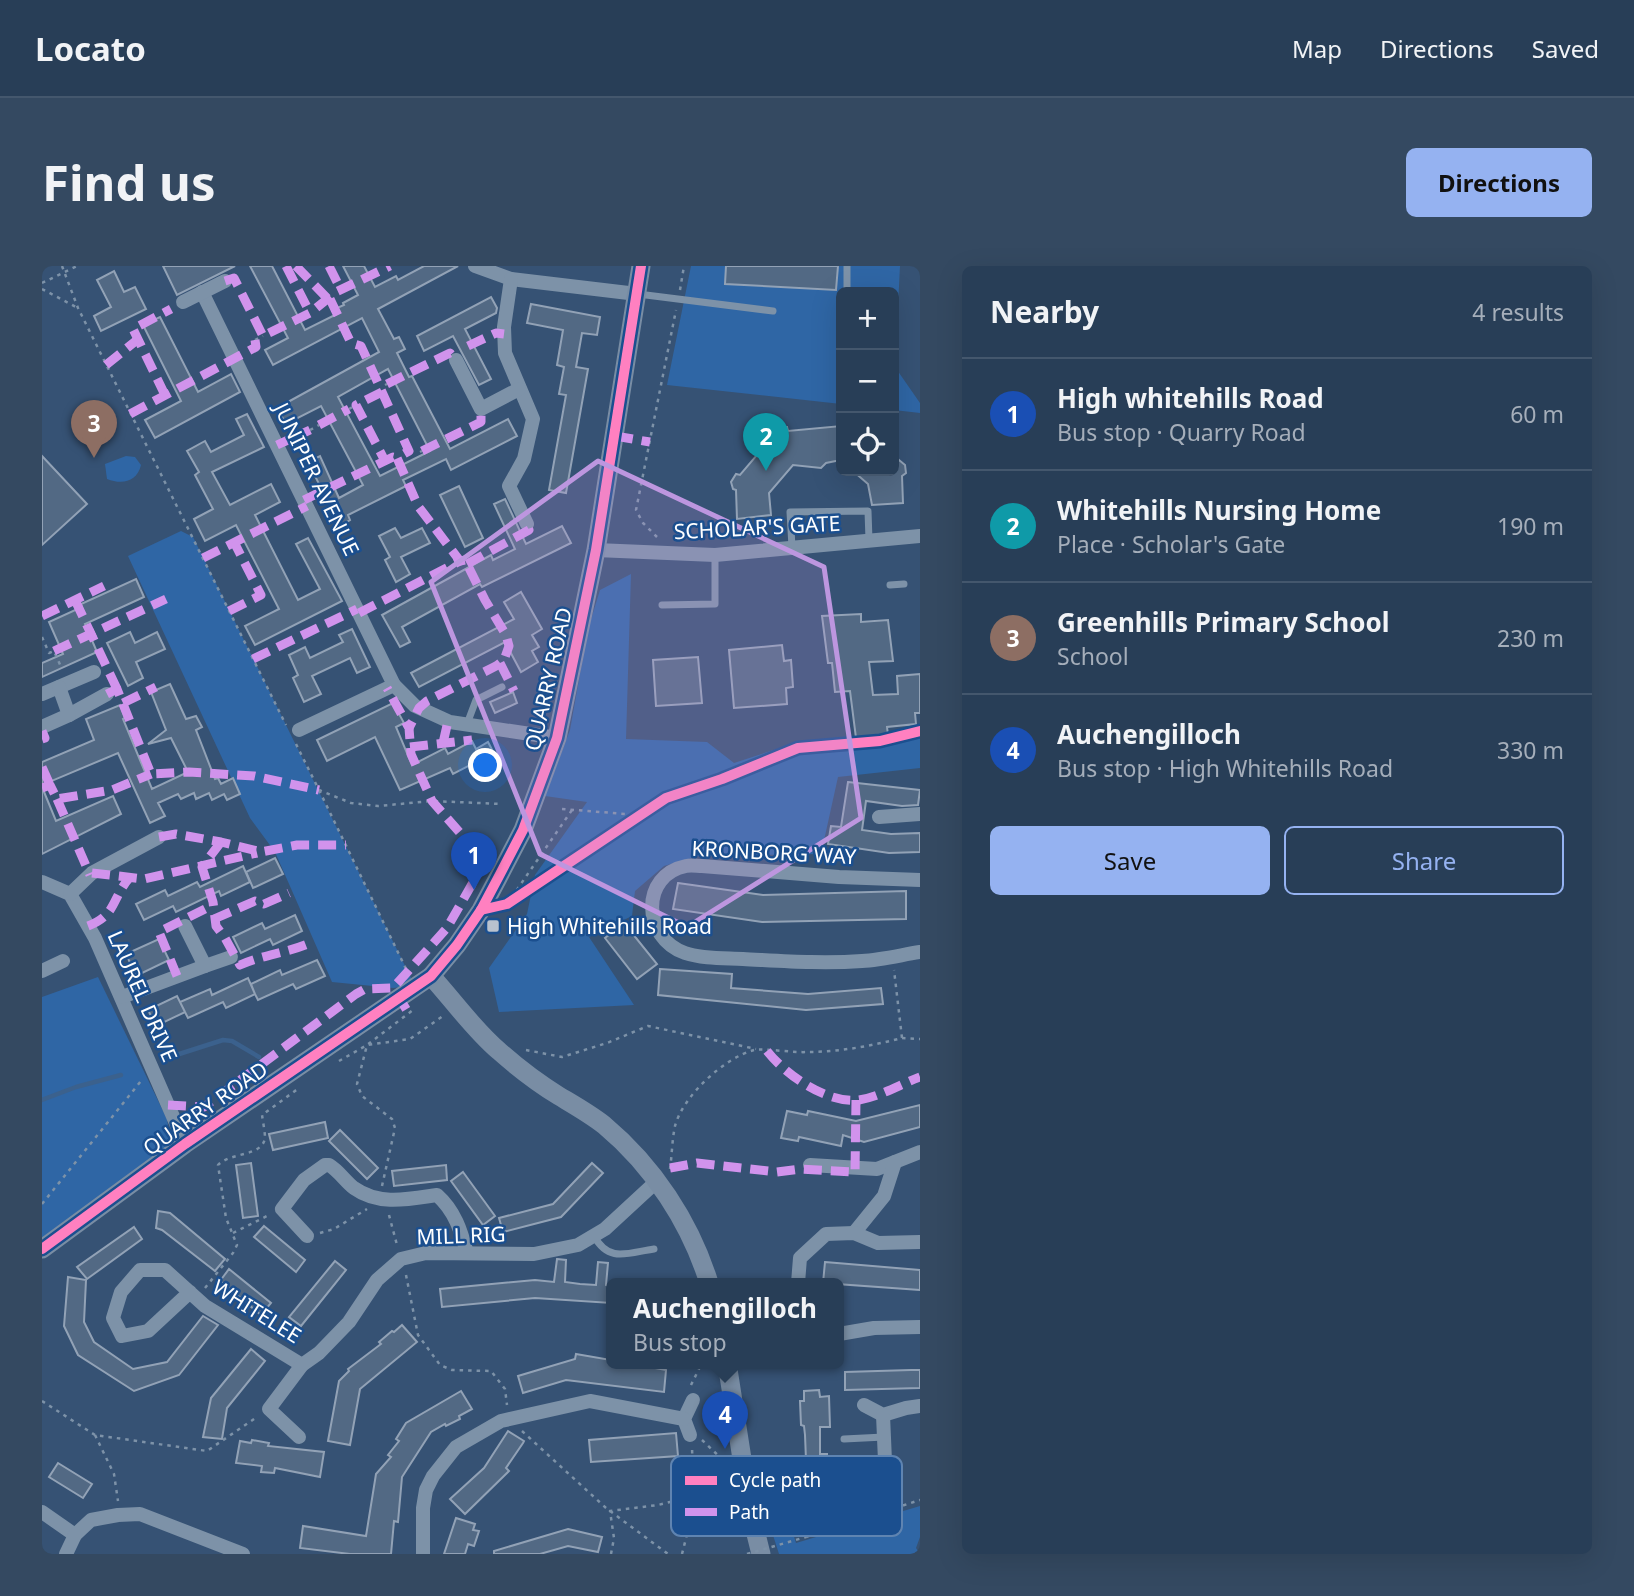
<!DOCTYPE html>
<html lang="en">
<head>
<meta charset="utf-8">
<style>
  body { margin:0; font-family:"Noto Sans",sans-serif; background:#344961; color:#f1f3f6 }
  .controls { position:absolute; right:21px; top:21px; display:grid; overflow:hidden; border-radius:10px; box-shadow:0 7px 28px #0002 }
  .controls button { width:63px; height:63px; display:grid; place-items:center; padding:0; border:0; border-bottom:2px solid #44576d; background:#283e57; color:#f1f3f6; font:35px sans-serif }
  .you { position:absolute; left:444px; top:500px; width:24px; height:24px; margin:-18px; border:5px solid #fff; border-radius:50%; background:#1a73e8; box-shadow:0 0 0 10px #1a73e833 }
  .badge { display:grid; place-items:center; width:46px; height:46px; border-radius:50%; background:#95b2f1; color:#fff; font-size:23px; font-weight:700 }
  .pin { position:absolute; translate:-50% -58px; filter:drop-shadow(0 2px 4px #0008) }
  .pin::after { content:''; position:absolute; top:37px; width:24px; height:21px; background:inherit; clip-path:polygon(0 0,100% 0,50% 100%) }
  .popup { position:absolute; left:564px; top:1012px; width:238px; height:91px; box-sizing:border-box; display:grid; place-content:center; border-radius:10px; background:#283e57; filter:drop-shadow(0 2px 5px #0005); font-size:23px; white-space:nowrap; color:#a5aeba }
  .popup b { font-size:26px; color:#f1f3f6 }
  .popup::after { content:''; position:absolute; left:50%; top:100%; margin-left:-14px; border:14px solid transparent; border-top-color:#283e57 }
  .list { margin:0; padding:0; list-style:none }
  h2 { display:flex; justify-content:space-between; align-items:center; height:91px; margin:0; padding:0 28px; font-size:30px }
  h2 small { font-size:23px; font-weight:400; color:#a5aeba }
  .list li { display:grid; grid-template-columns:46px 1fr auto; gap:21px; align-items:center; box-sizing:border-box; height:112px; padding:0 28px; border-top:2px solid #44576d }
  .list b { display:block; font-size:26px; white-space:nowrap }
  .list p { margin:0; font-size:23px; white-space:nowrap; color:#a5aeba }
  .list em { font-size:23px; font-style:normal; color:#a5aeba }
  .actions { display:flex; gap:14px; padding:21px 28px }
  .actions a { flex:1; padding:16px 0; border:2px solid #95b2f1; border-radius:10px; text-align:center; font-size:24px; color:#95b2f1 }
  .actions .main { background:#95b2f1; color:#111 }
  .icon { flex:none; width:38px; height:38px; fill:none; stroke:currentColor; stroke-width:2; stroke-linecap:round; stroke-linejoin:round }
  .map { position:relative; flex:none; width:878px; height:1288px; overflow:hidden; border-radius:10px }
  header { display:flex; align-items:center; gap:42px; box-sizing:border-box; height:98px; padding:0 35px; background:#283e57; border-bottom:2px solid #44576d }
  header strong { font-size:33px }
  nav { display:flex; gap:38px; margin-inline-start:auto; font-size:24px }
  .intro { display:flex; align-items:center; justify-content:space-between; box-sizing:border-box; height:168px; padding:0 42px }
  h1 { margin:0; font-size:49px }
  .button { padding:18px 32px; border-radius:10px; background:#95b2f1; color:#111; font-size:24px; font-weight:700 }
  main { display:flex; gap:42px; padding:0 42px }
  aside { flex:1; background:#283e57; border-radius:10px; box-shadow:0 7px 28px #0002 }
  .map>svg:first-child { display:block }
  .green { fill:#2f66a5 }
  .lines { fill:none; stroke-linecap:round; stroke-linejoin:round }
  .stream { stroke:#3b618d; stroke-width:4.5 }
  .building { fill:#526984; stroke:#92a2b6; stroke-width:2; fill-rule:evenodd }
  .path { stroke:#7d92a8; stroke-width:2.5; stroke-dasharray:3.5 5; stroke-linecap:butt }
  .lane { stroke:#7d92a8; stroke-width:7 }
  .street { stroke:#7d92a8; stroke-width:14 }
  .secondary { stroke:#798da4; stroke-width:19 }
  .path-bridge { stroke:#7d92a8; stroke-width:2.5; stroke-dasharray:3.5 5; stroke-linecap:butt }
  .quiet { stroke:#d193ec; stroke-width:9; stroke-dasharray:18 9; stroke-linecap:butt }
  .cycleway-casing { stroke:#1b4f8f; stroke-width:15 }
  .cycleway { stroke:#ff80c0; stroke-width:10 }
  .marked { fill:#bd96df; fill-opacity:0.2; stroke:#bd96df; stroke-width:5; stroke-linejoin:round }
  .poi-dot { fill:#b9c2ce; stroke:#1b4f8f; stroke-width:2.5 }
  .labels { text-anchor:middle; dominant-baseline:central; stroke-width:5; stroke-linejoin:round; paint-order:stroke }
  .street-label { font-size:21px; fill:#fff; stroke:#1b4f8f }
  .poi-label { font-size:21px; fill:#fff; stroke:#1b4f8f; text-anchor:start }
  .key { fill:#1b4f8f; stroke:#5f84b1; stroke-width:2 }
  .key-label { font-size:19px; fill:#fff }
</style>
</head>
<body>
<header>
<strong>Locato</strong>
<nav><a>Map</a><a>Directions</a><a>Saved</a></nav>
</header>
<div class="intro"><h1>Find us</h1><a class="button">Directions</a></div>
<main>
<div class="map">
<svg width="878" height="1288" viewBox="0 0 878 1288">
  <rect width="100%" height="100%" fill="#365274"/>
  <g class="green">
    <path d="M649,0H858L853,101L878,137V147L852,144V26H799V138L625,119Z"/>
    <path d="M84,190L93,191L99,199C95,216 80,219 65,213L63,198Z"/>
    <path d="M139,265L151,271L373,720L351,722L290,716L233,586L208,552L86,290Z"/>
    <path d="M589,308L584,473L665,476L692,497L753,477L846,469L878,463V502L796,511L779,588L657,590L622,600L593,625L590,650L547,671L592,739L457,746L447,702L485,648L493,609L545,536L503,530L528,464L546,363L558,324Z"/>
    <path d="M56,711L125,853L129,878L0,972V731Z"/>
    <path d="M741,1220V1234L754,1277L878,1240V1271L874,1282L878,1288H737L730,1266L722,1227Z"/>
  </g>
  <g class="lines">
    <g class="stream">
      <path d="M131,790L181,774L190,775L217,791"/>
      <path d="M0,834L34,821L79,809"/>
    </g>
  </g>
  <g class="building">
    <path d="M121,0H193L135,29Z"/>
    <path d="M208,0H230L263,64L297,47L295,42L302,39L301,37L316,29L301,0H322L333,21L354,10L356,14L382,0H416L336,43L352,73L357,71L363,83L355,87L367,111L370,110L408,183L466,153L475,170L409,204L404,193L361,214L364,220L306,249L308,254L298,260L266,196L278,190L297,232L321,219L279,140L244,158L235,142L337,86L320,52L231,99L223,84L246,72ZM346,103L388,185L338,210L296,131Z"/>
    <path d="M684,0H796L794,24L683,18Z"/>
    <path d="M72,5L82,26L93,21L104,43L59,65L52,50L69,41L55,14Z"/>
    <path d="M449,31L455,42L454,47L423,63L449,113L437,119L411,70L382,85L375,70Z"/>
    <path d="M489,38L558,51L555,69L540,67L534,101L546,103L524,227L507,224L524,129L517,128L522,101L515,99L521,64L485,57Z"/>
    <path d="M118,51L156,126L189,108L198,126L113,172L103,154L139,135L101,59Z"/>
    <path d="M205,148L222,181L170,206L188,239L229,218L238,236L213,249L256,334L278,323L254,278L266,272L300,335L213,379L203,360L237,343L194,259L163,275L152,253L171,243L153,209L157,206L145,185L163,175L169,186L202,169L194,153Z"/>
    <path d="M799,160V194L784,197L779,202L751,199L727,227L729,249L695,253L694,224L691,223L689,216L694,208L698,209L726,176L724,172L734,162L745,161L746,165Z"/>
    <path d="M0,190L45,238L0,279Z"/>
    <path d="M857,194L863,199L864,207L860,210L861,237L830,239L826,218L811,205H852V200Z"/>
    <path d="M417,220L441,272L423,281L398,229Z"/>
    <path d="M463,233L484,278L520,260L529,277L440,321L438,318L360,361L368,376L358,381L340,349L449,289L451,294L473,283L452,238Z"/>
    <path d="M353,262L359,272L380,262L388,277L359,291L368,308L354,316L343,294L348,291L337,270Z"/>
    <path d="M94,313L102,331L43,358L55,386L0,411V397L21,388L7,356L40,341L39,338Z"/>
    <path d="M479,326L500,363L490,369L497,381L490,385L496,396L479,406L463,376L377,421L369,407L472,353L462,336Z"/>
    <path d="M819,348V356L846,354L851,395L827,396L831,429L856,428L855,410L878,408V447H873L874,458L845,461L846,469L814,472L808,425L793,426L790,397H786L780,350Z"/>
    <path d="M310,363L328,401L315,407L308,392L270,410L279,428L262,436L251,412L256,409L247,389L263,381L268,392L301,376L297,369Z"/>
    <path d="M88,366L93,377L115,366L123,383L94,396L101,412L86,420L65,377Z"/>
    <path d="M740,379L742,395L749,394L751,421L744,422L745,438L692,442L687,384Z"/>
    <path d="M656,391L660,437L614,440L611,394Z"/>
    <path d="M128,418L144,453L154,450L160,461L154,464L173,513L176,512L179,518L191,512L198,528L185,534L182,528L170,534L167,527L154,533L152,527L139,533L136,528L116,537L123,550L108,557L76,487L0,519V496L52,474L44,453L78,439L83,452L81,453L110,523L146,506L129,472L106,478L124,464L109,426Z"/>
    <path d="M471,426L475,437L453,447L448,436Z"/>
    <path d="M351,437L362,457L354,461L370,499L403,482L406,488L430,475L434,483L446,476L456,495L440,504L436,495L411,508L408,502L358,524L333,471L285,495L275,474Z"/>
    <path d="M806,516L878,524L876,539L860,540L824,535L820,564L849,568L878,567V586L847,587L786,578L789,560L799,561Z"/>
    <path d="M0,521L14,555L71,530L79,548L0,588Z"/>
    <path d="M233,592L241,608L211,622L204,606Z"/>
    <path d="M201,600L208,616L179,630L177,625L134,646L131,640L102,654L94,638L123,624L126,630L155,616L158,621Z"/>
    <path d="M636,617L721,629L864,625V653L720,656L631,643Z"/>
    <path d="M253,649L260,665L231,679L228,673L199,687L191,671L220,657L223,663Z"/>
    <path d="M582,657L615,698L595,713L563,672Z"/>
    <path d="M117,673L127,694L94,710L84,688Z"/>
    <path d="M275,694L283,710L254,723L251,718L216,734L213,728L184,742L181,736L146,752L143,746L114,760L106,744L135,730L143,746L138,736L168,723L170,729L206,712L213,728L209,718L238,704L240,709Z"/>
    <path d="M618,703L690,708L689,722L766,728L839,722L841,738L764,744L616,729Z"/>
    <path d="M878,839V861L822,876L801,869L799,880L757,871L756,875L739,872L745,845L765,849L766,845L814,855Z"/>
    <path d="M283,856L286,872L231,884L227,868Z"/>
    <path d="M298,864L336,902L325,913L287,875Z"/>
    <path d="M209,897L216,950L201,952L194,899Z"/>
    <path d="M550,897L561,907L519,951L461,966L457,952L511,938Z"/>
    <path d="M404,899L405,914L352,920L350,905Z"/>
    <path d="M421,906L453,950L441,959L409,915Z"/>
    <path d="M116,945L128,947L183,993L173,1005L120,964L114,962Z"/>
    <path d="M222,960L263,994L254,1006L212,971Z"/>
    <path d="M92,961L100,973L45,1013L35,1001Z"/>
    <path d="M515,993L524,994L523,1016L538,1018L554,1019L556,996L566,997L564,1019L569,1020V1037L493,1032L400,1041L398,1023L493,1014L512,1016Z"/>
    <path d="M293,995L304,1004L259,1060L247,1051Z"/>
    <path d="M783,996L878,1004V1024L781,1017Z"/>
    <path d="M187,1003L229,1037L219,1049L178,1015Z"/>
    <path d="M26,1011L44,1014L42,1056L52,1076L91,1103L125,1096L161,1050L176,1059L137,1109L92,1125L36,1089L22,1060Z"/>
    <path d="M360,1059L375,1076L318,1123L308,1179L286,1175L297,1115L307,1105L306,1103L339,1078L337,1076L350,1065L352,1066Z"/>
    <path d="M209,1083L223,1095L185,1142L180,1173L161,1171L169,1132Z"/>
    <path d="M534,1088L569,1094V1097H586L624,1104L622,1126L524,1114L481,1127L476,1110L533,1093Z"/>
    <path d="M869,1104H878V1122L803,1124V1106Z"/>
    <path d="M777,1124L778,1131L787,1130L788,1161H778V1188H785V1204L815,1203V1224L786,1225L787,1243L766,1244L763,1169L762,1160L759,1159L758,1135H762V1125Z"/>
    <path d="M419,1125L430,1143L417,1150L418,1153L404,1160L403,1158L389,1166L360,1211L356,1256L352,1255L349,1288H308L258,1282L261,1260L324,1270L334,1208L349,1191L346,1189L357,1175L354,1173L364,1157Z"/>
    <path d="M466,1165L482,1175L481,1177L464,1202L467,1205L423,1248L408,1233L442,1202Z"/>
    <path d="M634,1167L636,1190L549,1196L547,1174Z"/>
    <path d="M210,1174L227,1177L226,1180L282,1186L278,1211L233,1202L232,1207L219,1206L220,1200L194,1197L198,1175L209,1177Z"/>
    <path d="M16,1197L50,1218L41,1232L7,1211Z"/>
    <path d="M414,1252L433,1258L431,1264L437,1265L432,1280L426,1278L423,1288H402Z"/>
    <path d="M526,1263L560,1271L556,1286L526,1280L498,1288H452V1285Z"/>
  </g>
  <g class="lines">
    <g class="path">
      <path d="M20,0L36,42L244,459"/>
      <path d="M0,17L35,0"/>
      <path d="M0,23L34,41"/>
      <path d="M638,24L642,0"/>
      <path d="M213,74L221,70"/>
      <path d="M343,119L345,118"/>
      <path d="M307,143L314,139"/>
      <path d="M268,164L277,159"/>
      <path d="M378,186L380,185"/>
      <path d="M615,271L601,257L594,244L634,44"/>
      <path d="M0,371L7,387L12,385L20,403"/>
      <path d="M254,478L277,524L309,537L336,540L390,535L460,538"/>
      <path d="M277,524L366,707"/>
      <path d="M520,543L596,549"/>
      <path d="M465,638L530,544"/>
      <path d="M860,772L878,773"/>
      <path d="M484,784L520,791L565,777L606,760L714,783"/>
      <path d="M297,795L325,779L368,773L401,750"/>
      <path d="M628,903C630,889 630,874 633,860C641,830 682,792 712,784C722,782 752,787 765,786C797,786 829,780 860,772L852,704"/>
      <path d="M340,920L353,862L350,853L320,830L315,818L325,779L371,744"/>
      <path d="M0,938L99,815"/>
      <path d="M347,949L355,979"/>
      <path d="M191,967L229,948"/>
      <path d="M278,967L292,963L325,943"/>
      <path d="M364,1009L376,1069L398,1099L410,1104L449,1105L463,1123L465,1139"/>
      <path d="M163,1022L191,987L195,979L184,952L176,899C188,886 220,891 223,872C223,866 221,856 220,849L257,822"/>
      <path d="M649,1119L660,1097"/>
      <path d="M0,1135L53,1169L165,1185L215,1151"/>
      <path d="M480,1165L564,1242L626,1288"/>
      <path d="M53,1169L72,1208L76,1235"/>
      <path d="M660,1174L683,1196"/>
      <path d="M764,1271L878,1234"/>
      <path d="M569,1288L572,1272L568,1245L616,1239L652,1230"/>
      <path d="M640,1288L652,1241L650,1181"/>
    </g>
    <g class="lane">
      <path d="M805,26V0"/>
      <path d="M596,28L731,45"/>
      <path d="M750,281L748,246L826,245L827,274"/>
      <path d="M848,319L862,318"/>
      <path d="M620,339L673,338V289"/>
      <path d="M425,458L434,434L460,421"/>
      <path d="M552,970C567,997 585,987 612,983"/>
      <path d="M802,1173L842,1171"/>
    </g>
    <g class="street">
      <path d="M433,0L469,13L595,28"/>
      <path d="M469,13L462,61L463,87L491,153L482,193L467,220L485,258"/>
      <path d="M160,26L352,419L257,464"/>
      <path d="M141,36L183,15"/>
      <path d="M414,94L439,143L477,123"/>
      <path d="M554,284L673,289L878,270"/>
      <path d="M352,419L373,440L408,456L515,472"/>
      <path d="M0,428L52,406"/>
      <path d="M27,449L65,428"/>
      <path d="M0,461L27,449L17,421"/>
      <path d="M837,551L878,548"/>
      <path d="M878,614L797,611L660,600C655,600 649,599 644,600C598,609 600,672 643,687C661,693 683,692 701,693C741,695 780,698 820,695C839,694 859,689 878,686"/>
      <path d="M0,616L28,628L53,672L143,878"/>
      <path d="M28,628L50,607L117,571"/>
      <path d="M163,700L189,691"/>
      <path d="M0,705L21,695"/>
      <path d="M80,731L163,700L143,660"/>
      <path d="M768,899L835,903L878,886"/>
      <path d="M812,967L842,930L853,896"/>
      <path d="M265,970L240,943L262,914L283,899H287C297,905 303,915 312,922C337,940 367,933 395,929C413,945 419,965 425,987"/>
      <path d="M756,1017L758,992L784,968L812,967L836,977L878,976"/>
      <path d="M148,1026L106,1065L80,1070L71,1052L79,1026L98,1004H123L163,1040L260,1099"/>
      <path d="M797,1068L832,1062L878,1061"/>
      <path d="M822,1139L841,1149L864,1142L878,1140"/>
      <path d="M841,1149L843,1195"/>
      <path d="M648,1169L642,1153L651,1134"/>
      <path d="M257,1171L227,1143L260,1099L277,1087L307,1056L335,1014L359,993L384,987L492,988L536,979L563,963L615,915"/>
      <path d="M0,1246L33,1269"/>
      <path d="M24,1288L33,1269L49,1254L76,1249L98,1248L201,1288"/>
      <path d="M381,1288V1242L384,1224L391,1210L414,1181L459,1155L548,1135L642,1153"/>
    </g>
    <g class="secondary">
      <path d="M389,710C411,734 432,764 457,785C475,801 496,817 517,830C532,839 548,848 562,859C611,900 648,956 667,1017"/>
      <path d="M0,983L143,878L389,710L415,679L439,644L456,612L481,564L515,472L554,284L599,0"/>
      <path d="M685,1097L708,1244L719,1288"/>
    </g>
    <path class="path-bridge" d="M705,1288L764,1271"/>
    <g class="quiet">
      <path d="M244,0L268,47"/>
      <path d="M254,0L286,33"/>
      <path d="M287,0L299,24"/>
      <path d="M183,15L192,12L221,70L268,47L294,26L348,0"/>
      <path d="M288,33L309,77L319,80L367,185L355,192L376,240L418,295L423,294L443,334L464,369L467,380L462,394L454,400L385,435L377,442L367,462"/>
      <path d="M426,80L454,67L462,68"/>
      <path d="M64,99L95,74"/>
      <path d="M345,118L408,87L414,94"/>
      <path d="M340,126L314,139L343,195"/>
      <path d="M123,129L91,63L129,43"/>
      <path d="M88,148L214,81L213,74"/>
      <path d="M277,159L307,143"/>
      <path d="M573,170L608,176"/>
      <path d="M235,179L268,164"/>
      <path d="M380,185L439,156V143"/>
      <path d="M262,234L351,191L355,192"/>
      <path d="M161,292L265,240"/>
      <path d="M425,298L487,264L485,258"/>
      <path d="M33,334L75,423"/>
      <path d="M187,345L219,329L192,276"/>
      <path d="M317,347L418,295"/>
      <path d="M0,350L62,320"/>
      <path d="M12,385L124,333"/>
      <path d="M211,393L315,343"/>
      <path d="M458,397L472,425"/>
      <path d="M65,428L75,423L109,508L147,506L212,510L277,524"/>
      <path d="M81,437L114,421"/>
      <path d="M0,465L3,472L0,473"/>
      <path d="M401,477L406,455"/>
      <path d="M368,481L430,474"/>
      <path d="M0,501L8,519"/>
      <path d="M0,522L8,519L15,533L70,524L109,508"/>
      <path d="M15,533L48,609"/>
      <path d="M117,571L134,568L179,576L219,586L255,579H304"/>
      <path d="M179,576L160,601L171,636L174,660L183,672L198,699C220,689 245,687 268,677"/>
      <path d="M50,607L102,613L215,587"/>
      <path d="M172,653L213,635L222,638L247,627"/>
      <path d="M46,660C75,649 69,633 88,611"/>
      <path d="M135,710L117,666L171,639"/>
      <path d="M355,728L367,748"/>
      <path d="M725,785C744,809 785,838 817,834C837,831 859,818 878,811"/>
      <path d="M126,839L162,841L314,728L323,723L351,722L405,662L442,597L434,585L390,535L369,488L367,462L345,422"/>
      <path d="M628,902L655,897L735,906L758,903L813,906L814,834"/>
    </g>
    <defs>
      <g id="cycleway">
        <path d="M439,644L465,638L624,532L680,513L756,482L838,475L878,465"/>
        <path d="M0,983L143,878L389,710L415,679L439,644L456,612L481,564L515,472L554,284L599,0"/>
      </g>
    </defs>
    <use href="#cycleway" class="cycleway-casing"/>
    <use href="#cycleway" class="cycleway"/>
  </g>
  <path class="marked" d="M556,195L782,301L819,552L645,661L498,588L389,316Z"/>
  <rect class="poi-dot" x="444" y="653" width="14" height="14" rx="3.5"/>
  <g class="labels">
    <g class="street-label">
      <text transform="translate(275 213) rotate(64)">JUNIPER AVENUE</text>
      <text transform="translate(715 261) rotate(-3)">SCHOLAR'S GATE</text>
      <text transform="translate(506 413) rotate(-77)">QUARRY ROAD</text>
      <text transform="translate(732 586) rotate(3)">KRONBORG WAY</text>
      <text transform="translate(101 730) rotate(66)">LAUREL DRIVE</text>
      <text transform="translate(163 842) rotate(-35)">QUARRY ROAD</text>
      <text transform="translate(419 969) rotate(-2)">MILL RIG</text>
      <text transform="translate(215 1045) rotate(32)">WHITELEE</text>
    </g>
    <g class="poi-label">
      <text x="465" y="660">High Whitehills Road</text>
    </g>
  </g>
  <rect x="629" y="1190" width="231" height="80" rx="10" class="key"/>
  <rect x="643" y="1210" width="32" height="9" fill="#ff80c0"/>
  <rect x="643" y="1242" width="32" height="8" fill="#d193ec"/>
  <g class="key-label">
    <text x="687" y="1221">Cycle path</text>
    <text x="687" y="1253">Path</text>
  </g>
</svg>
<div class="controls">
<button>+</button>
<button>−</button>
<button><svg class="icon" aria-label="locate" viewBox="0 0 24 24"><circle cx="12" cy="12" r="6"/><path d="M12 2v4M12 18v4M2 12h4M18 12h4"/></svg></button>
</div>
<div class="you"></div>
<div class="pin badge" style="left:432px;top:624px;background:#1a4fb4">1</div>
<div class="pin badge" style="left:724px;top:205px;background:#0f9aa8">2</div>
<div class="pin badge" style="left:52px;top:192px;background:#8d6e63">3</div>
<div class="pin badge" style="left:683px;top:1183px;background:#1a4fb4">4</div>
<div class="popup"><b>Auchengilloch</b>Bus stop</div>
</div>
<aside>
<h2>Nearby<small>4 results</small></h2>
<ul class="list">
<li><span class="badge" style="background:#1a4fb4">1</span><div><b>High whitehills Road</b><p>Bus stop · Quarry Road</p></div><em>60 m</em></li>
<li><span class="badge" style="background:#0f9aa8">2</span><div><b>Whitehills Nursing Home</b><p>Place · Scholar's Gate</p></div><em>190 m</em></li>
<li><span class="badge" style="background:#8d6e63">3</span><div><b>Greenhills Primary School</b><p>School</p></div><em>230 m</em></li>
<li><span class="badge" style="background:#1a4fb4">4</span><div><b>Auchengilloch</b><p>Bus stop · High Whitehills Road</p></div><em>330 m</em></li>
</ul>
<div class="actions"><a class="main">Save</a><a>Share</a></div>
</aside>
</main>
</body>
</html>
